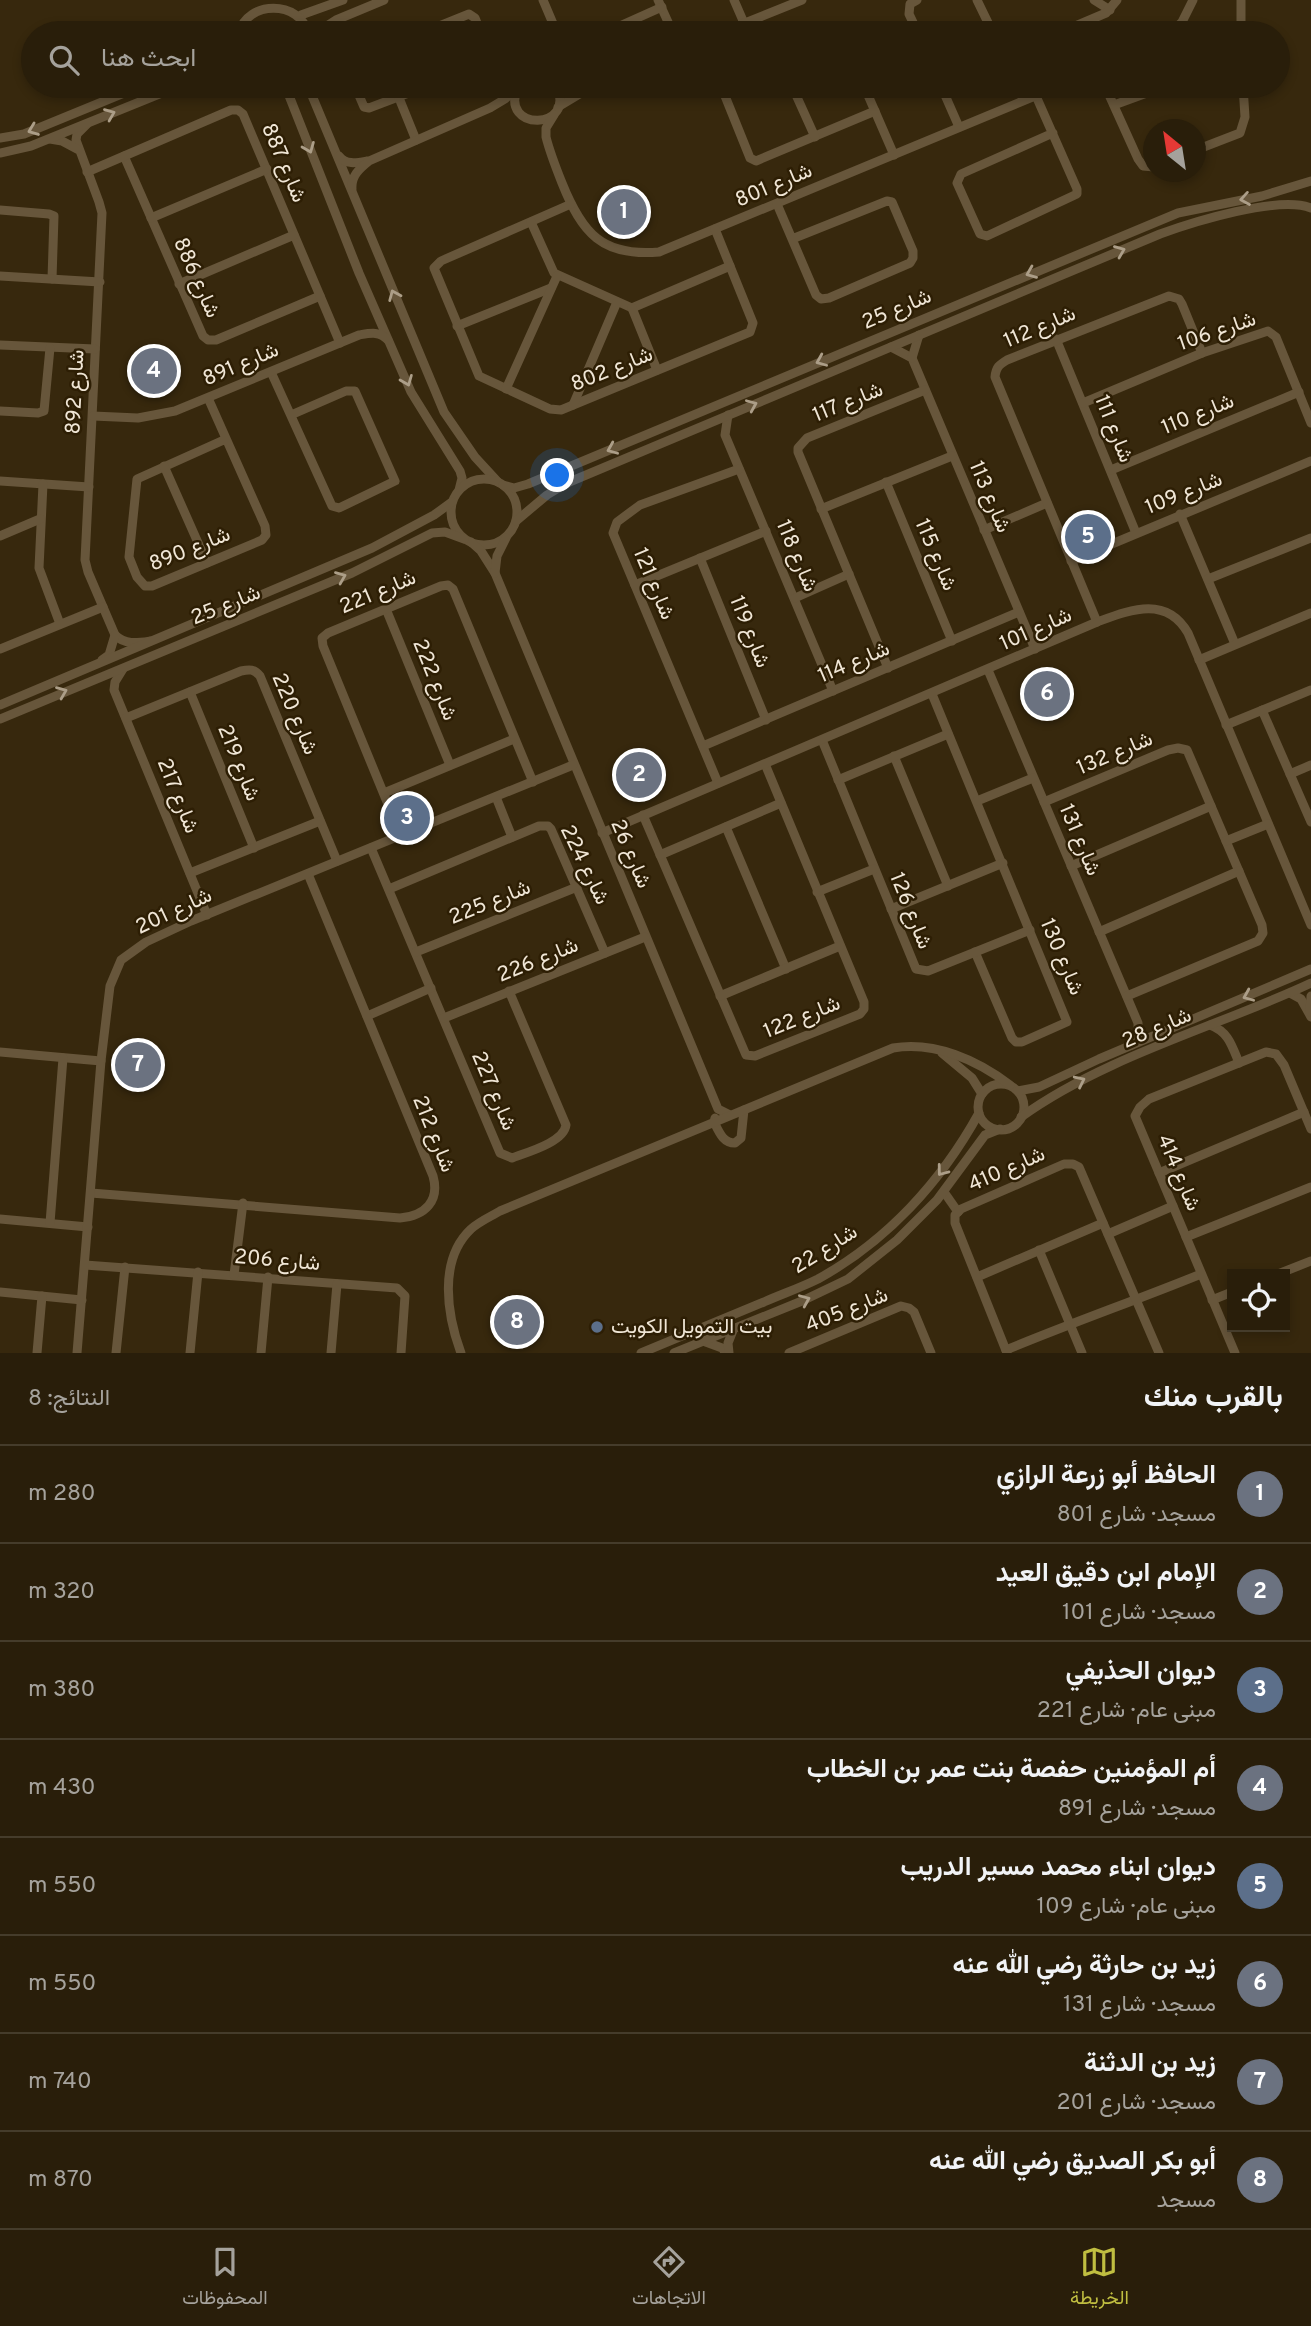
<!DOCTYPE html>
<html lang="ar">
<head>
<meta charset="utf-8">
<style>
  body { margin:0; font-family:Overpass,Vazirmatn,sans-serif; background:#312713; color:#f1f3f6; direction:rtl }
  .controls { position:absolute; right:21px; bottom:21px; display:grid; overflow:hidden; border-radius:0px; box-shadow:0 4px 10px #0003 }
  .controls button { width:63px; height:63px; display:grid; place-items:center; padding:0; border:0; border-bottom:2px solid #453c2b; background:#291e0a; color:#f1f3f6; font:35px sans-serif }
  .compass { position:absolute; left:1143px; top:119px; width:63px; height:63px; border-radius:50%; background:#291e0a; box-shadow:0 4px 10px #0003; rotate:330deg }
  .you { position:absolute; left:558px; top:476px; width:24px; height:24px; margin:-18px; border:5px solid #fff; border-radius:50%; background:#1a73e8; box-shadow:0 0 0 10px #1a73e833 }
  .badge { display:grid; place-items:center; width:46px; height:46px; border-radius:50%; background:#c0be41; color:#fff; font-size:23px; font-weight:700 }
  .pin { position:absolute; translate:-50% -50%; border:4px solid #fff; box-shadow:0 2px 7px #0006 }
  .list { margin:0; padding:0; list-style:none }
  h2 { display:flex; justify-content:space-between; align-items:center; height:91px; margin:0; padding:0 28px; font-size:30px }
  h2 small { font-size:23px; font-weight:400; color:#a5a29c }
  .list li { display:grid; grid-template-columns:46px 1fr auto; gap:21px; align-items:center; box-sizing:border-box; height:98px; padding:0 28px; border-top:2px solid #453c2b }
  .list b { display:block; font-size:26px; white-space:nowrap }
  .list p { margin:0; font-size:23px; white-space:nowrap; color:#a5a29c }
  .list em { font-size:23px; font-style:normal; color:#a5a29c }
  .icon { flex:none; width:38px; height:38px; fill:none; stroke:currentColor; stroke-width:2; stroke-linecap:round; stroke-linejoin:round }
  .map { position:relative; flex:none; width:1311px; height:1353px; overflow:hidden; direction:ltr }
  .search { position:absolute; background:#291e0a; box-shadow:0 4px 10px #0003; left:21px; right:21px; top:21px; height:77px; display:flex; align-items:center; gap:18px; box-sizing:border-box; padding:0 24px; border-radius:38px; color:#a5a29c; font-size:26px }
  .sheet { height:875px; background:#291e0a }
  nav { display:flex; justify-content:space-around; align-items:center; box-sizing:border-box; height:98px; border-top:2px solid #453c2b; background:#291e0a; font-size:19px; color:#a5a29c }
  nav a { display:grid; justify-items:center; gap:4px }
  nav .on { color:#c0be41 }
  .map>svg:first-child { display:block }
  .lines { fill:none; stroke-linecap:round; stroke-linejoin:round }
  .minor { stroke:#67563b; stroke-width:9 }
  .oneway { stroke:#ac9e88 }
  .service-dot { fill:#5c6f8a; stroke:#2d1e04; stroke-width:2.5 }
  .labels { text-anchor:middle; dominant-baseline:central; stroke-width:5; stroke-linejoin:round; paint-order:stroke }
  .street-label { font-size:21px; fill:#f0e6d6; stroke:#2d1e04 }
  .poi-label { font-size:21px; fill:#f0e6d6; stroke:#2d1e04; text-anchor:start }
</style>
</head>
<body>
<div class="map">
<svg width="1311" height="1353" viewBox="0 0 1311 1353">
  <rect width="100%" height="100%" fill="#37280d"/>
  <g class="lines">
    <g class="minor">
      <path d="M543,0L557,33"/>
      <path d="M658,0L673,33"/>
      <path d="M734,0L744,23"/>
      <path d="M917,0L910,4L909,14L918,33"/>
      <path d="M977,0L993,33"/>
      <path d="M1094,0L1110,10"/>
      <path d="M301,15L343,0"/>
      <path d="M239,33C247,0 300,0 308,33"/>
      <path d="M316,33L336,20L384,0"/>
      <path d="M422,33L469,14L475,18L481,33"/>
      <path d="M604,33L662,7"/>
      <path d="M720,33L802,0"/>
      <path d="M1059,33L1106,13L1117,0"/>
      <path d="M1171,33L1182,22L1193,0"/>
      <path d="M1241,33V0"/>
      <path d="M282,86L288,93L359,273L411,392L460,471L462,478L459,490"/>
      <path d="M308,86L444,412L475,457L498,482"/>
      <path d="M355,86L364,107L369,108L427,86"/>
      <path d="M721,86L750,158L756,161L875,111"/>
      <path d="M792,86L815,137"/>
      <path d="M864,86L894,155"/>
      <path d="M941,86L959,127"/>
      <path d="M1105,86L1138,159L1143,166L1154,167"/>
      <path d="M518,87C498,132 578,131 556,86"/>
      <path d="M1036,96L1077,189V194L987,236L980,234L957,183L961,174L1053,133"/>
      <path d="M399,98L416,140"/>
      <path d="M1114,105L1166,86"/>
      <path d="M558,107L593,86"/>
      <path d="M554,115L546,128V137C550,153 556,168 562,183C582,233 602,257 659,252L1059,86"/>
      <path d="M87,124L77,134L76,140L99,202L102,213L85,560L88,572L115,635C125,645 137,643 150,641"/>
      <path d="M0,138L24,134L141,86"/>
      <path d="M50,139L62,141L77,149"/>
      <path d="M1196,150L1240,133L1245,117L1243,86"/>
      <path d="M0,153L31,146L179,86"/>
      <path d="M124,156L203,336L208,340H216L320,296"/>
      <path d="M339,156C346,165 356,163 367,161"/>
      <path d="M87,172L231,110H238L243,114L340,343"/>
      <path d="M352,189C351,176 359,169 369,161L490,108L505,99L519,86"/>
      <path d="M571,204L441,261L434,268L479,376L550,409L561,410L750,332L753,323L715,229"/>
      <path d="M777,204L816,295L821,299L829,298L910,263L913,258V251L892,202L887,201L792,239"/>
      <path d="M0,210L49,214L54,216L52,279"/>
      <path d="M151,218L267,169"/>
      <path d="M531,222L554,273L632,308L730,266"/>
      <path d="M0,276L100,282"/>
      <path d="M179,284L294,235"/>
      <path d="M632,308L657,370"/>
      <path d="M457,326L551,288"/>
      <path d="M1056,339L1136,533"/>
      <path d="M0,345L95,349"/>
      <path d="M891,347L912,358L1035,649"/>
      <path d="M912,358L919,335"/>
      <path d="M271,372L332,506L339,508L395,481L355,391H346L291,415"/>
      <path d="M506,389L557,276"/>
      <path d="M208,398L265,526L266,535L262,540L152,586H145L137,577L129,557L137,479L226,439"/>
      <path d="M1083,403L1202,353L1268,331L1276,337L1311,423"/>
      <path d="M573,405L617,302"/>
      <path d="M0,411L38,413L44,411L50,348"/>
      <path d="M728,415L725,435L833,691"/>
      <path d="M93,416L138,418L175,411L359,335C371,333 379,331 388,340"/>
      <path d="M164,466L207,563"/>
      <path d="M1111,470L1299,392"/>
      <circle cx="484" cy="512" r="33"/>
      <path d="M0,481L89,487"/>
      <path d="M886,482L952,641"/>
      <path d="M43,484L39,568L60,624"/>
      <path d="M503,485L514,488L528,484L1178,213L1262,196L1311,181"/>
      <path d="M821,509L952,456"/>
      <path d="M1180,514L1235,644"/>
      <path d="M516,521L547,495L567,483L1160,234C1193,222 1279,195 1311,208"/>
      <path d="M984,530L1047,503"/>
      <path d="M0,536L40,519"/>
      <path d="M471,542L481,551L495,573L718,1109L730,1115"/>
      <path d="M700,558L766,720"/>
      <path d="M1071,561L1311,461"/>
      <path d="M495,573L497,556L506,538"/>
      <path d="M1208,579L1311,538"/>
      <path d="M635,585L766,531"/>
      <path d="M795,598L849,574"/>
      <path d="M386,609L450,765"/>
      <path d="M1097,622L995,377C996,367 999,365 1007,360L1169,296L1179,299L1182,304L1202,353"/>
      <path d="M0,649L103,607"/>
      <path d="M102,660L109,655L115,635"/>
      <path d="M1199,660L1311,613"/>
      <path d="M888,668L798,452V448L807,438L925,390"/>
      <path d="M123,669L115,682L114,690L207,915"/>
      <path d="M988,670L1138,1023V1034L1132,1045"/>
      <path d="M190,692L254,848"/>
      <path d="M932,694L1067,1022L1022,1042H1016L1012,1038L975,952"/>
      <path d="M0,705L372,548L434,515L452,502"/>
      <path d="M1262,710L1311,822"/>
      <path d="M126,718L241,671C250,669 254,669 260,676L337,861"/>
      <path d="M0,719L352,573L432,533L445,532L464,539"/>
      <path d="M1226,725L1311,690"/>
      <path d="M822,740L916,969L928,971L1030,930"/>
      <path d="M703,746L1019,612"/>
      <path d="M894,756L948,886"/>
      <path d="M1290,774L1311,765"/>
      <path d="M838,780L948,734"/>
      <path d="M718,783L613,533L617,522L640,505L739,469"/>
      <path d="M384,793L514,739"/>
      <path d="M496,797L512,837"/>
      <path d="M977,801L1033,778"/>
      <path d="M1044,802L1168,750L1178,748L1187,750L1262,925L1263,933L1258,941L1127,996"/>
      <path d="M643,815L746,1055L755,1056L860,1014L864,1009V1002L765,764"/>
      <path d="M726,827L786,969"/>
      <path d="M602,833L1097,622C1130,610 1166,595 1188,633L1311,925"/>
      <path d="M401,836L323,646L322,638L328,633L441,586L448,585L453,589L533,782"/>
      <path d="M1226,841L1268,824"/>
      <path d="M371,848L500,1153L512,1158C528,1152 564,1142 566,1125L509,991"/>
      <path d="M660,855L781,803"/>
      <path d="M1071,866L1211,806"/>
      <path d="M190,873L320,821"/>
      <path d="M389,889L539,826H548L551,829L605,953"/>
      <path d="M817,892L874,869"/>
      <path d="M891,909L1003,863"/>
      <path d="M1099,932L1239,871"/>
      <path d="M416,952L577,887"/>
      <path d="M1290,993L1301,999L1311,1017"/>
      <path d="M720,996L840,946"/>
      <path d="M1310,1012L1311,996"/>
      <path d="M367,1016L431,988"/>
      <path d="M444,1018L645,937"/>
      <path d="M1210,1025C1229,1032 1232,1046 1239,1063"/>
      <path d="M0,1052L101,1061"/>
      <path d="M942,1053L972,1078L982,1094"/>
      <circle cx="1001" cy="1107" r="23"/>
      <path d="M1018,1091L1039,1087L1099,1059L1311,969"/>
      <path d="M1021,1117C1106,1056 1217,1027 1311,983"/>
      <path d="M715,1118L714,1122C719,1132 723,1143 735,1143L741,1138L744,1110"/>
      <path d="M1159,1173L1304,1112"/>
      <path d="M944,1192L958,1212"/>
      <path d="M91,1193L400,1218C425,1216 440,1201 433,1176L308,874"/>
      <path d="M0,1219L88,1227"/>
      <path d="M50,1223L63,1058"/>
      <path d="M1108,1234L1173,1206"/>
      <path d="M1186,1237L1311,1187"/>
      <path d="M1039,1250L1082,1353"/>
      <path d="M85,1265L397,1288L405,1296L401,1353"/>
      <path d="M1278,1274L1311,1261"/>
      <path d="M234,1275L243,1203"/>
      <path d="M977,1277L1103,1223"/>
      <path d="M0,1292L82,1300"/>
      <path d="M1212,1300L1232,1292"/>
      <path d="M703,1341L722,1348L726,1353"/>
      <path d="M1006,1350C1071,1323 1137,1300 1201,1274"/>
      <path d="M37,1353L42,1296"/>
      <path d="M77,1353L101,1061L110,986L121,960L146,942L191,921L573,765"/>
      <path d="M116,1353L125,1267"/>
      <path d="M190,1353L198,1272"/>
      <path d="M261,1353L268,1277"/>
      <path d="M331,1353L337,1284"/>
      <path d="M461,1353C447,1315 438,1260 471,1229C480,1221 490,1217 500,1211L893,1048C935,1041 977,1060 1010,1085"/>
      <path d="M641,1353C682,1336 723,1319 764,1302C782,1294 800,1288 818,1279C887,1241 941,1182 979,1113"/>
      <path d="M674,1353L802,1301L848,1279L897,1240L937,1200L985,1135L1000,1129"/>
      <path d="M729,1353L728,1343L734,1328"/>
      <path d="M789,1353L901,1306L909,1308L914,1312L931,1353"/>
      <path d="M1007,1353L955,1223V1215L961,1209L1064,1164H1073L1079,1167L1159,1353"/>
      <path d="M1235,1353L1135,1116L1140,1107L1149,1099L1266,1052L1276,1054L1284,1065L1311,1129"/>
    </g>
  </g>
  <defs><path id="oneway-chevron" d="M-2-3.5L2.5 0L-2 3.5" fill="none" stroke-width="1.6" stroke-linecap="round" stroke-linejoin="round" transform="scale(1.75)"/></defs>
  <g class="oneway">
    <use href="#oneway-chevron" transform="translate(110 114) rotate(-22)"/>
    <use href="#oneway-chevron" transform="translate(33 130) rotate(159)"/>
    <use href="#oneway-chevron" transform="translate(309 148) rotate(68)"/>
    <use href="#oneway-chevron" transform="translate(1245 199) rotate(170)"/>
    <use href="#oneway-chevron" transform="translate(1120 251) rotate(-22)"/>
    <use href="#oneway-chevron" transform="translate(1031 273) rotate(158)"/>
    <use href="#oneway-chevron" transform="translate(394 295) rotate(-113)"/>
    <use href="#oneway-chevron" transform="translate(821 361) rotate(157)"/>
    <use href="#oneway-chevron" transform="translate(407 381) rotate(68)"/>
    <use href="#oneway-chevron" transform="translate(752 405) rotate(-23)"/>
    <use href="#oneway-chevron" transform="translate(612 449) rotate(157)"/>
    <use href="#oneway-chevron" transform="translate(341 577) rotate(-22)"/>
    <use href="#oneway-chevron" transform="translate(62 692) rotate(-22)"/>
    <use href="#oneway-chevron" transform="translate(1248 996) rotate(157)"/>
    <use href="#oneway-chevron" transform="translate(1080 1081) rotate(-26)"/>
    <use href="#oneway-chevron" transform="translate(942 1171) rotate(127)"/>
    <use href="#oneway-chevron" transform="translate(805 1300) rotate(-23)"/>
  </g>
  <circle class="service-dot" cx="597" cy="1327" r="7"/>
  <g class="labels">
    <g class="street-label">
      <text transform="translate(283 163) rotate(67)">شارع 887</text>
      <text transform="translate(774 186) rotate(-23)">شارع 801</text>
      <text transform="translate(196 278) rotate(66)">شارع 886</text>
      <text transform="translate(897 310) rotate(-23)">شارع 25</text>
      <text transform="translate(1040 328) rotate(-23)">شارع 112</text>
      <text transform="translate(1217 332) rotate(-19)">شارع 106</text>
      <text transform="translate(241 365) rotate(-23)">شارع 891</text>
      <text transform="translate(612 370) rotate(-22)">شارع 802</text>
      <text transform="translate(76 392) rotate(-87)">شارع 892</text>
      <text transform="translate(848 403) rotate(-22)">شارع 117</text>
      <text transform="translate(1198 415) rotate(-22)">شارع 110</text>
      <text transform="translate(1113 429) rotate(68)">شارع 111</text>
      <text transform="translate(1184 494) rotate(-22)">شارع 109</text>
      <text transform="translate(989 497) rotate(67)">شارع 113</text>
      <text transform="translate(190 550) rotate(-22)">شارع 890</text>
      <text transform="translate(935 555) rotate(67)">شارع 115</text>
      <text transform="translate(796 556) rotate(67)">شارع 118</text>
      <text transform="translate(653 584) rotate(67)">شارع 121</text>
      <text transform="translate(378 593) rotate(-23)">شارع 221</text>
      <text transform="translate(226 606) rotate(-22)">شارع 25</text>
      <text transform="translate(1036 630) rotate(-24)">شارع 101</text>
      <text transform="translate(749 632) rotate(68)">شارع 119</text>
      <text transform="translate(854 663) rotate(-23)">شارع 114</text>
      <text transform="translate(434 680) rotate(68)">شارع 222</text>
      <text transform="translate(294 714) rotate(67)">شارع 220</text>
      <text transform="translate(1115 754) rotate(-23)">شارع 132</text>
      <text transform="translate(238 763) rotate(68)">شارع 219</text>
      <text transform="translate(177 796) rotate(68)">شارع 217</text>
      <text transform="translate(1079 840) rotate(67)">شارع 131</text>
      <text transform="translate(630 854) rotate(67)">شارع 26</text>
      <text transform="translate(584 865) rotate(64)">شارع 224</text>
      <text transform="translate(490 903) rotate(-22)">شارع 225</text>
      <text transform="translate(910 911) rotate(68)">شارع 126</text>
      <text transform="translate(174 912) rotate(-25)">شارع 201</text>
      <text transform="translate(1061 957) rotate(67)">شارع 130</text>
      <text transform="translate(538 961) rotate(-22)">شارع 226</text>
      <text transform="translate(802 1018) rotate(-22)">شارع 122</text>
      <text transform="translate(1157 1029) rotate(-23)">شارع 28</text>
      <text transform="translate(493 1091) rotate(67)">شارع 227</text>
      <text transform="translate(433 1134) rotate(68)">شارع 212</text>
      <text transform="translate(1007 1170) rotate(-24)">شارع 410</text>
      <text transform="translate(1178 1173) rotate(67)">شارع 414</text>
      <text transform="translate(825 1250) rotate(-32)">شارع 22</text>
      <text transform="translate(277 1261) rotate(5)">شارع 206</text>
      <text transform="translate(847 1311) rotate(-22)">شارع 405</text>
    </g>
    <g class="poi-label">
      <text x="611" y="1327">بيت التمويل الكويت</text>
    </g>
  </g>
</svg>
<div class="controls">
<button><svg class="icon" aria-label="locate" viewBox="0 0 24 24"><circle cx="12" cy="12" r="6"/><path d="M12 2v4M12 18v4M2 12h4M18 12h4"/></svg></button>
</div>
<svg class="compass" viewBox="-18 -18 36 36"><path d="M0-13l5 13h-10z" fill="#e53935"/><path d="M0 13l5-13h-10z" fill="#a5a29c"/></svg>
<div class="you"></div>
<div class="pin badge" style="left:624px;top:212px;background:#6b7280">1</div>
<div class="pin badge" style="left:639px;top:775px;background:#6b7280">2</div>
<div class="pin badge" style="left:407px;top:818px;background:#5c6f8a">3</div>
<div class="pin badge" style="left:154px;top:371px;background:#6b7280">4</div>
<div class="pin badge" style="left:1088px;top:537px;background:#5c6f8a">5</div>
<div class="pin badge" style="left:1047px;top:694px;background:#6b7280">6</div>
<div class="pin badge" style="left:138px;top:1065px;background:#6b7280">7</div>
<div class="pin badge" style="left:517px;top:1322px;background:#6b7280">8</div>
<div class="search"><svg class="icon" aria-label="search" viewBox="0 0 24 24"><circle cx="10" cy="10" r="6"/><path d="M15 15l6 6"/></svg>ابحث هنا</div>
</div>
<section class="sheet">
<h2>بالقرب منك<small>النتائج: 8</small></h2>
<ul class="list">
<li><span class="badge" style="background:#6b7280">1</span><div><b>الحافظ أبو زرعة الرازي</b><p>مسجد · شارع 801</p></div><em>280 m</em></li>
<li><span class="badge" style="background:#6b7280">2</span><div><b>الإمام ابن دقيق العيد</b><p>مسجد · شارع 101</p></div><em>320 m</em></li>
<li><span class="badge" style="background:#5c6f8a">3</span><div><b>ديوان الحذيفي</b><p>مبنى عام · شارع 221</p></div><em>380 m</em></li>
<li><span class="badge" style="background:#6b7280">4</span><div><b>أم المؤمنين حفصة بنت عمر بن الخطاب</b><p>مسجد · شارع 891</p></div><em>430 m</em></li>
<li><span class="badge" style="background:#5c6f8a">5</span><div><b>ديوان ابناء محمد مسير الدريب</b><p>مبنى عام · شارع 109</p></div><em>550 m</em></li>
<li><span class="badge" style="background:#6b7280">6</span><div><b>زيد بن حارثة رضي الله عنه</b><p>مسجد · شارع 131</p></div><em>550 m</em></li>
<li><span class="badge" style="background:#6b7280">7</span><div><b>زيد بن الدثنة</b><p>مسجد · شارع 201</p></div><em>740 m</em></li>
<li><span class="badge" style="background:#6b7280">8</span><div><b>أبو بكر الصديق رضي الله عنه</b><p>مسجد</p></div><em>870 m</em></li>
</ul>
</section>
<nav>
<a class="on"><svg class="icon" aria-label="map" viewBox="0 0 24 24"><path d="M3 6l6-2 6 2 6-2v14l-6 2-6-2-6 2zM9 4v14M15 6v14"/></svg>الخريطة</a>
<a><svg class="icon" aria-label="directions" viewBox="0 0 24 24"><path d="M12 3l9 9-9 9-9-9zM9 14v-3h6M13 9l2 2-2 2"/></svg>الاتجاهات</a>
<a><svg class="icon" aria-label="saved" viewBox="0 0 24 24"><path d="M7 4h10v16l-5-4-5 4z"/></svg>المحفوظات</a>
</nav>
</body>
</html>
